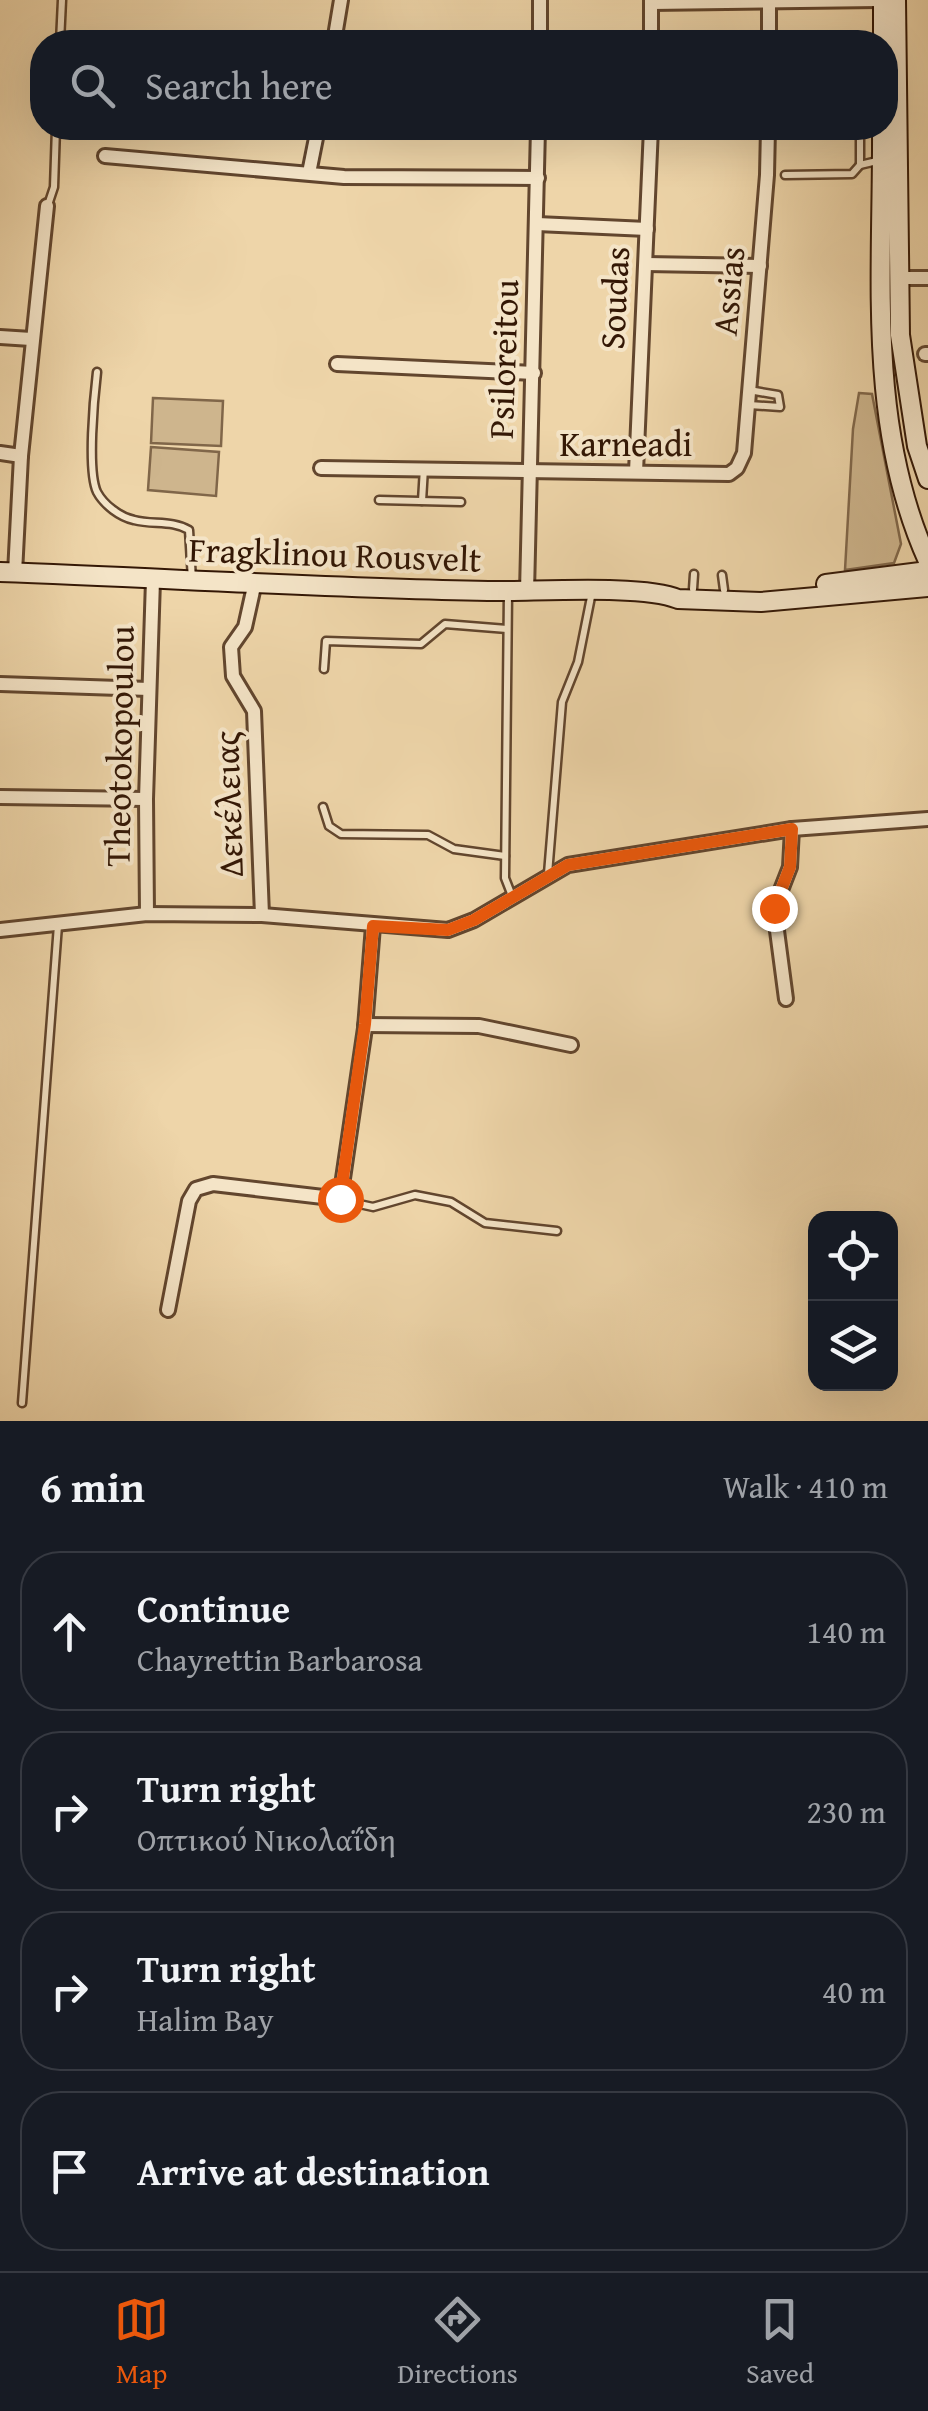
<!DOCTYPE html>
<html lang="en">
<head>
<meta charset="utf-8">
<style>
  body { margin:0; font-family:"Gentium Book Plus",serif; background:#20242c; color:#f1f3f6 }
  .controls { position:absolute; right:30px; bottom:30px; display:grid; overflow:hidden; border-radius:20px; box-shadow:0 10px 40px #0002 }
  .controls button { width:90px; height:90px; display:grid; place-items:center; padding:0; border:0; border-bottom:2px solid #363941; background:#171b24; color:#f1f3f6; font:50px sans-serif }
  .stop { position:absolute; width:30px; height:30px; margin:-22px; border:8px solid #ea580c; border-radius:50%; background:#fff }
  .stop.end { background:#ea580c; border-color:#fff; box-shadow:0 2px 10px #0008 }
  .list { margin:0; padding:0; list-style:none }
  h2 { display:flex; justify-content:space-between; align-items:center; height:130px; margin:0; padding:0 40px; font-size:42px }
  h2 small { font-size:32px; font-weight:400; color:#9ea1a6 }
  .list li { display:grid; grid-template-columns:65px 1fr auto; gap:30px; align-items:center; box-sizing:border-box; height:160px; margin:0 20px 20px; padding:0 20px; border:2px solid #363941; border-radius:40px }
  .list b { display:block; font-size:38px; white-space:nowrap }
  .list p { margin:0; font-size:32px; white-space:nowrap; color:#9ea1a6 }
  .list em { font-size:32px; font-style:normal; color:#9ea1a6 }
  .icon { flex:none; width:55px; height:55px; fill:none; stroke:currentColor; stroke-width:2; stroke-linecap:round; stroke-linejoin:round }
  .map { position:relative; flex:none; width:928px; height:1421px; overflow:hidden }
  .search { position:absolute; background:#171b24; box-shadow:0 10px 40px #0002; left:30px; right:30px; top:30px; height:110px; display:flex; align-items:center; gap:25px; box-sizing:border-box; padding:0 35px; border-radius:40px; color:#9ea1a6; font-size:38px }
  .sheet { height:850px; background:#171b24 }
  nav { display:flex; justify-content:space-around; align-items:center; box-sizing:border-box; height:140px; border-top:2px solid #363941; background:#171b24; font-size:28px; color:#9ea1a6 }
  nav a { display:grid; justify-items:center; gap:5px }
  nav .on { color:#ea580c }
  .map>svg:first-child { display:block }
  .green { fill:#ceb58d; stroke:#806649; stroke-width:2.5 }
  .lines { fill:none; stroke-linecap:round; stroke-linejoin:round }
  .service-casing { stroke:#62462e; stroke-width:11 }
  .minor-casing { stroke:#62462e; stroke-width:18 }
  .secondary-casing { stroke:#331705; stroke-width:22 }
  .service { stroke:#f4e4c7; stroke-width:6 }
  .minor { stroke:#f4e4c7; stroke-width:12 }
  .secondary { stroke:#f4e4c7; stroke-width:18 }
  .route { stroke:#ea580c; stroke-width:12 }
  .labels { text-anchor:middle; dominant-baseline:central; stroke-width:8; stroke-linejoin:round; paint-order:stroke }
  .street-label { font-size:35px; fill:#331705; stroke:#f4e4c7 }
</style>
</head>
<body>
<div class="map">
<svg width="928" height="1421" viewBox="0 0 928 1421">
  <rect width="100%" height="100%" fill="#eed5a9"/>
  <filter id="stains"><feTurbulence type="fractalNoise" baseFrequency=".002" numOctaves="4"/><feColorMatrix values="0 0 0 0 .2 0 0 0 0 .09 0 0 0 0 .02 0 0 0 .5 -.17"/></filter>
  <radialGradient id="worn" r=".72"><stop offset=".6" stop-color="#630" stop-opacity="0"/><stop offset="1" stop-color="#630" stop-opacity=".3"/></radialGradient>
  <g class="green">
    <path d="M859,393L872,394L901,544L894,563L845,570L853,429Z"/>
    <path d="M153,398L223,401L221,446L151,443Z"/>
    <path d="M151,447L219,452L216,496L148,490Z"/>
  </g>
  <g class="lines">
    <defs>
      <g id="service">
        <path d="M60,42L62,0"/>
        <path d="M860,165V129L869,128"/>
        <path d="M785,175L852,174L860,165L877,161"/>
        <path d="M48,205L54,187L56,128"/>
        <path d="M97,372C94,397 87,471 97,492C104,505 120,517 134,520C153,525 172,520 189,530L192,580"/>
        <path d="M749,405L780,407L778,395L749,390"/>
        <path d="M379,500L461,502"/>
        <path d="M422,501L424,468"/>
        <path d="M722,575L724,590"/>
        <path d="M693,589L694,574"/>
        <path d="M508,593L505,878L512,896"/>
        <path d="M324,669L326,641L421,644L445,624L507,629"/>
        <path d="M323,807L329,826L341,834L428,835L454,849L505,856"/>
        <path d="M548,874L562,702L578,662L592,592"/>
        <path d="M341,1200L373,1207L415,1195L451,1202L485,1223L557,1231"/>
        <path d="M22,1403L58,925"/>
      </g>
      <g id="minor">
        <path d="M540,0V42"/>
        <path d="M651,3L878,0"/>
        <path d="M334,42L341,0"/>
        <path d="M651,42V0"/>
        <path d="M769,42V0"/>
        <path d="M105,156L344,177L538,178"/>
        <path d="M309,173L318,128"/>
        <path d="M537,224L647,229"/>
        <path d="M646,264L760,266"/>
        <path d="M899,278H928"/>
        <path d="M0,337L31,339"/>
        <path d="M925,354H928"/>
        <path d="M337,364L534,373"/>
        <path d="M0,453L21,456"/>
        <path d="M321,468L729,474L737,468L744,453L767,175L768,128"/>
        <path d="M636,472L651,128"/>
        <path d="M15,573L21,456L47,206"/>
        <path d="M255,582L245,627L231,647L233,676L254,711L262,915"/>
        <path d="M527,592L538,128"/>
        <path d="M0,684L149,689"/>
        <path d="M0,797L146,799"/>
        <path d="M147,914L146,799L153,580"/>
        <path d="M0,930L147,914L262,915L448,930L474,920L568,865L792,829L928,819"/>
        <path d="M786,999L774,908L790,867L792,829"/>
        <path d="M365,1025L479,1026L571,1045"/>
        <path d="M168,1310L189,1201L196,1189L213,1184L340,1199L365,1028L373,926"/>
      </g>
      <g id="secondary">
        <path d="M896,0L900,335L917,446L928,479"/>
        <path d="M883,42V0"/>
        <path d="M882,128C883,273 866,424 928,561"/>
        <path d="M0,572C163,578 326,588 488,591C532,592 643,584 678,599L761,602L928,587"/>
        <path d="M826,584L928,571"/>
      </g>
    </defs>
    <use href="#service" class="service-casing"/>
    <use href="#minor" class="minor-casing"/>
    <use href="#secondary" class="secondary-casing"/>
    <use href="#service" class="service"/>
    <use href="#minor" class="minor"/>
    <use href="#secondary" class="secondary"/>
  </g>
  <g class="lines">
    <path class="route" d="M340,1199L365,1024L373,926L448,930L474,920L568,865L792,829L790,867L774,908"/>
  </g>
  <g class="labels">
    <g class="street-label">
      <text transform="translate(728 291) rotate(-85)">Assias</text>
      <text transform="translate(614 298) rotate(-87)">Soudas</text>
      <text transform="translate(503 359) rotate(-88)">Psiloreitou</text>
      <text x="626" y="443">Karneadi</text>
      <text transform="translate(335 554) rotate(2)">Fragklinou Rousvelt</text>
      <text transform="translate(119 746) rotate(-89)">Theotokopoulou</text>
      <text transform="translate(228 804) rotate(-92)">Δεκέλειας</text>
    </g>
  </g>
  <rect width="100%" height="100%" filter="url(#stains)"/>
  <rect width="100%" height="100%" fill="url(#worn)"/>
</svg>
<div class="controls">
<button><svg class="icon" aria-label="locate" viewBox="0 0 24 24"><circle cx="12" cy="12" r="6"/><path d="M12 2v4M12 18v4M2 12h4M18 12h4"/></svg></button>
<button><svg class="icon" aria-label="layers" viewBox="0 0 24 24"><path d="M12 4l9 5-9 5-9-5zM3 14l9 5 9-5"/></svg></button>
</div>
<div class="stop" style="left:340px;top:1199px"></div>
<div class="stop end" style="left:774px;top:908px"></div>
<div class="search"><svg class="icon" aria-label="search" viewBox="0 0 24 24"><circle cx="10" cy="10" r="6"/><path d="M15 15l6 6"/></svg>Search here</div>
</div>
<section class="sheet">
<h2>6 min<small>Walk · 410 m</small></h2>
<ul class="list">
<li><svg class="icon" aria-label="ahead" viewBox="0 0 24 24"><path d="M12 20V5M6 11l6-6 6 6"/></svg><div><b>Continue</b><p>Chayrettin Barbarosa</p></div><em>140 m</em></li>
<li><svg class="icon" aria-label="right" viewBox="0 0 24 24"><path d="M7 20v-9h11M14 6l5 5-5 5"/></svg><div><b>Turn right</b><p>Οπτικού Νικολαΐδη</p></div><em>230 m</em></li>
<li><svg class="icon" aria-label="right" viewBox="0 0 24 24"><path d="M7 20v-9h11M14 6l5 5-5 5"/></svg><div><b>Turn right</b><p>Halim Bay</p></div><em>40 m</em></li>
<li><svg class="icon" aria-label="arrive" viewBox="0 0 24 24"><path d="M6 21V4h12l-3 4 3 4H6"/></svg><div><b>Arrive at destination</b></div></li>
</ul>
</section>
<nav>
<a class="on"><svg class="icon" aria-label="map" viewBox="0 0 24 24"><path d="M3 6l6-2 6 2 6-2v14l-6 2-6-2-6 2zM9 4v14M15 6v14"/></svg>Map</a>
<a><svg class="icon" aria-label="directions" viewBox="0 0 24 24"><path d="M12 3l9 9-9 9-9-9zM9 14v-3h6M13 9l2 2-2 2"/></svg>Directions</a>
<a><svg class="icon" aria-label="saved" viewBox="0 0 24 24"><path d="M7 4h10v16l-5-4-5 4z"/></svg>Saved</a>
</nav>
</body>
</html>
